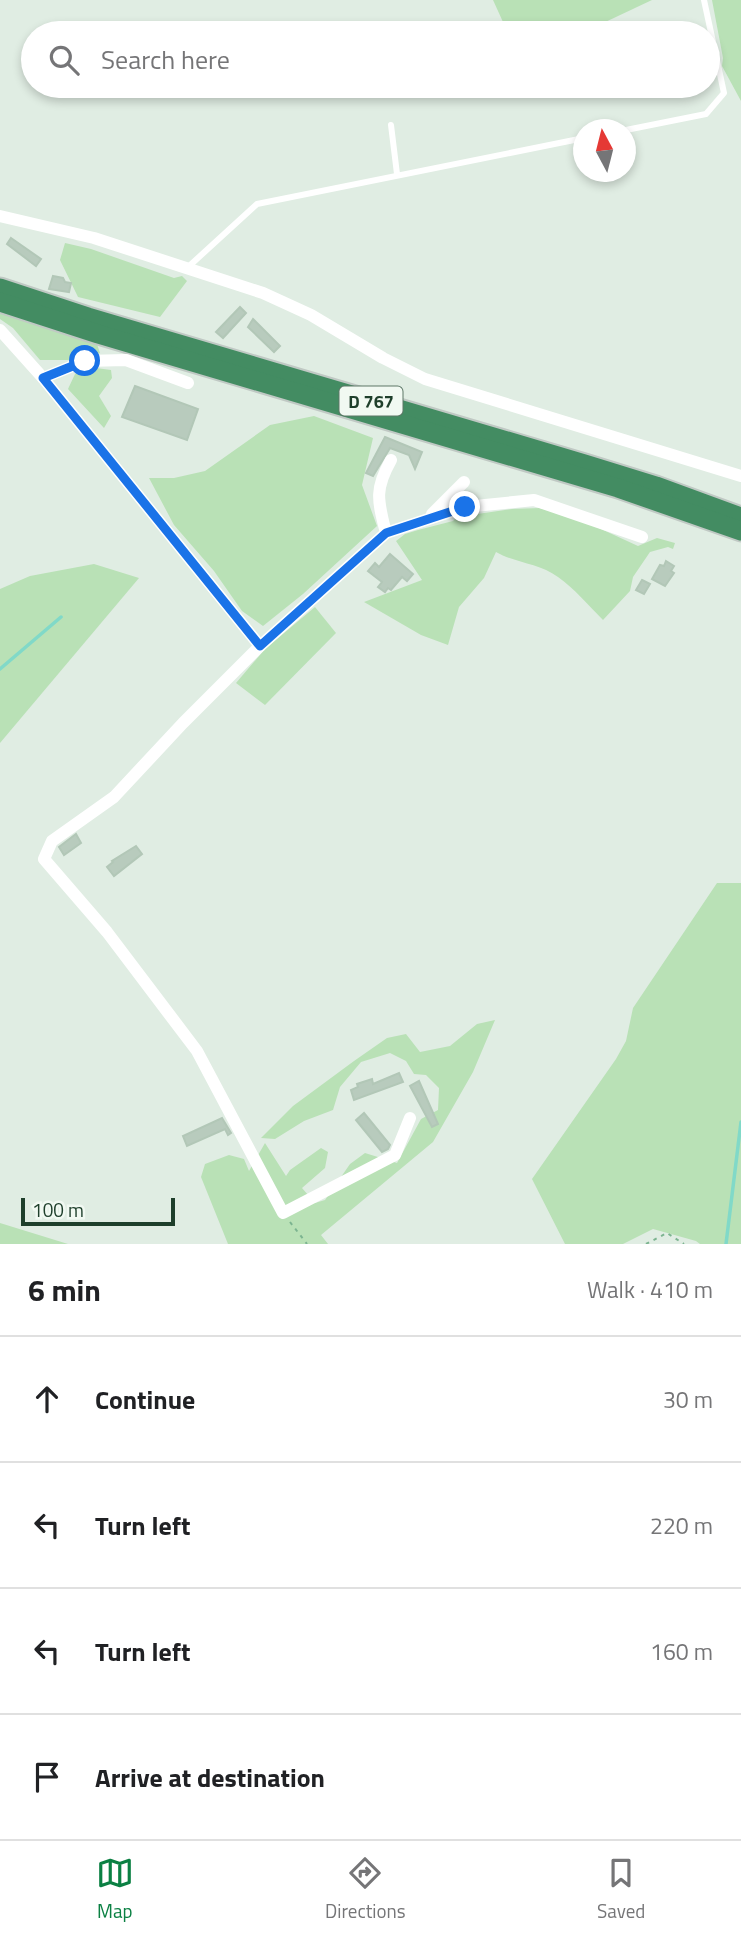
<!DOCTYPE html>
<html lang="en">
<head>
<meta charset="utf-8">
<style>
  body { margin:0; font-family:"Titillium Web",sans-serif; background:#f6f6f6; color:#202124 }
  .compass { position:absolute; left:573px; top:119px; width:63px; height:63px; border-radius:50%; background:#fff; box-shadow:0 4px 10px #0003; rotate:353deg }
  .scale { position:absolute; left:21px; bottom:18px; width:154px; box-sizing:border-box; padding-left:7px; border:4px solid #1e3f2b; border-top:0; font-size:19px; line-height:24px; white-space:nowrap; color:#1e3f2b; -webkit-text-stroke:5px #f1f9f2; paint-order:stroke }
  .stop { position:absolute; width:21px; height:21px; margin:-16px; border:5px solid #1a73e8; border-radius:50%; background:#fff }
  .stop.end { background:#1a73e8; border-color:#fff; box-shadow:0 2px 7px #0008 }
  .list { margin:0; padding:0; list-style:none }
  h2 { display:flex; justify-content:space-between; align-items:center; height:91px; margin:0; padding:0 28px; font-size:30px }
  h2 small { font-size:23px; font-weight:400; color:#757577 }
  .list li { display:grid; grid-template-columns:46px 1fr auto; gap:21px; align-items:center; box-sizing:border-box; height:126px; padding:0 28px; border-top:2px solid #e0e0e0 }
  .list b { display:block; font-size:26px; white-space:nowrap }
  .list em { font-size:23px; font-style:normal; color:#757577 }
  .icon { flex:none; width:38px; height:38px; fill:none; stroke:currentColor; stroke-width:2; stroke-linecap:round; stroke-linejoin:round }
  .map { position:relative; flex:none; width:741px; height:1244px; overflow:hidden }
  .search { position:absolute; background:#fff; box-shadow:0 4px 10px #0003; left:21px; right:21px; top:21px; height:77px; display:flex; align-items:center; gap:18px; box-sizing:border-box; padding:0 24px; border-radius:38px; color:#757577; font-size:26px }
  .sheet { height:595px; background:#fff }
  nav { display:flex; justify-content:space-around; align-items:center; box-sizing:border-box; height:98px; border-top:2px solid #e0e0e0; background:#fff; font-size:19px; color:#757577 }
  nav a { display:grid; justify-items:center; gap:4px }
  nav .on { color:#0b8043 }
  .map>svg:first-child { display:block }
  .green { fill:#b9e1b6 }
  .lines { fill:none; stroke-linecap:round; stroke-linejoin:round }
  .stream { stroke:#81d9c8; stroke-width:3.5 }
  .building { fill:#b8cbbd; stroke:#b2c7b7; stroke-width:2 }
  .trunk-casing { stroke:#c0c9c4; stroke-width:23 }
  .path { stroke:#7cb490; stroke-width:2; stroke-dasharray:3.5 5; stroke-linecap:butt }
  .service { stroke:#fff; stroke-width:6 }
  .minor { stroke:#fff; stroke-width:12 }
  .trunk { stroke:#438c62; stroke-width:19 }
  .route { stroke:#1a73e8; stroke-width:9 }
  .labels { text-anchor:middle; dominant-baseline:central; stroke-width:5; stroke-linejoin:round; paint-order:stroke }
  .shield { fill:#f1f9f2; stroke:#5d7767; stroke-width:2 }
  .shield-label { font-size:18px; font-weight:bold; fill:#1e3f2b }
</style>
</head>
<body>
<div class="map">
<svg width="741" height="1244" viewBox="0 0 741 1244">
  <rect width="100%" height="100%" fill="#e0ede3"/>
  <g class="green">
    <path d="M493,0H652L582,33H508Z"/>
    <path d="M712,0H741V101L722,66L723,58Z"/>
    <path d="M65,243L91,249L174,278L182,276L187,281L160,317L78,297L60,260Z"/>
    <path d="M0,312L97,344L100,353L68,360H40L13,328L0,319Z"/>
    <path d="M96,368L111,370L112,378L99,396L111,416L104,428L68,389L75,374Z"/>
    <path d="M314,416L373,438L362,485L377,526L303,594L263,626L242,611L214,571L174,525L149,478H174L205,471L270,425Z"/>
    <path d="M540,508L588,523L638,546L657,538L675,543L673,549L668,547L650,552L633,577L630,591L603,620C589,606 574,588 558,577C539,563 515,563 496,552L484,578L459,607L448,645L421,635L364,602L422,580L396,541L405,534L418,530L453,521L457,517L512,509Z"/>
    <path d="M94,564L139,578L0,743V589L30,576Z"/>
    <path d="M315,607L336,633L265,705L236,683L265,649Z"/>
    <path d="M717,883H741V1244H700L696,1241L653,1229L623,1244H565L532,1179L616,1059L626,1041L633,1008Z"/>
    <path d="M495,1020L473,1072L433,1142L321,1235L328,1244H228L201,1177L205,1164L229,1155L244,1159L249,1171L265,1143L286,1176L290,1170L321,1148L328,1152L325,1168L302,1188L315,1203L325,1200L350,1164L365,1153L397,1163L421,1119L438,1110L439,1088L426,1075L414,1074L406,1061L390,1053L361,1062L340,1087L333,1110L304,1121L275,1139L261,1138L293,1106L354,1061L387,1038L406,1034L420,1052L450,1046L477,1024Z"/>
    <path d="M0,1223L68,1244H0Z"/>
  </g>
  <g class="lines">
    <g class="stream">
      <path d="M0,669L61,617"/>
      <path d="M726,1244L741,1122"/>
    </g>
  </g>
  <g class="building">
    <path d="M11,238L41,259L36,266L7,244Z"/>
    <path d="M53,276L63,278L65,282L71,283L69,292L49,289Z"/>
    <path d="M240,307L246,313L223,338L216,332Z"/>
    <path d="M253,319L280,346L274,352L248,327Z"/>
    <path d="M135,386L198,409L187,440L122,417Z"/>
    <path d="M385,437L422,452L415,469L409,455L390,448L373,476L366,473Z"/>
    <path d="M390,554L413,574L407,581L402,577L391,590L388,588L385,592L378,587L382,582L368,571L375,563L379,567Z"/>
    <path d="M666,561L674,566L671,571L674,573L665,586L652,579L660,565L664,566Z"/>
    <path d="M642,580L650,584L644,594L636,590Z"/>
    <path d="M76,834L81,843L64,855L59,847Z"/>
    <path d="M136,846L142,854L114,876L107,867L113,862L112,861Z"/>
    <path d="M399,1073L403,1082L354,1100L351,1090L358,1087L357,1084L372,1079L373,1084Z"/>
    <path d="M419,1081L438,1124L432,1127L410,1086Z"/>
    <path d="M364,1113L390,1145L388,1149L382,1152L356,1120Z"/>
    <path d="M222,1118L231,1133L228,1135L225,1129L187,1146L183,1136Z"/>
  </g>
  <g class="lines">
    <defs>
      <g id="trunk">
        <path d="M0,288L88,317L585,464L656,486L741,517"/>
        <path d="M0,302L98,334L618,488L741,531"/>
      </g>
    </defs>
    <use href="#trunk" class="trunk-casing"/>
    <g class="path">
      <path d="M290,1222L307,1244"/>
      <path d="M646,1244L667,1233L684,1244"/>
    </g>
    <g class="service">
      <path d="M391,125L397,174"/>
      <path d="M626,130L706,114L724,93L704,0"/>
      <path d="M187,268L257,204L584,138"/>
    </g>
    <g class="minor">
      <path d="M0,216L94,238L263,293L311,315L383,358L425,379L741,476"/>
      <path d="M0,330L43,378L260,646"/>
      <path d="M43,378L85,361L126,360L188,383"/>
      <path d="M432,514L464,482"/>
      <path d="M386,533C378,501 374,490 391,460"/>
      <path d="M410,1118L395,1155L283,1213L197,1051L107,932L44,859L52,841L114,797L183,723L260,646L386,533L465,507L534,500L642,537"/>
    </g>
    <use href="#trunk" class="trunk"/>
  </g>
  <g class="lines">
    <path class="route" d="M85,361L43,378L260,646L386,533L465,507"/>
  </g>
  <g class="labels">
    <rect class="shield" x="339.5" y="386.5" width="63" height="29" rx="5"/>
    <g class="shield-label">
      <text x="371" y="401">D 767</text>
    </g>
  </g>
</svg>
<svg class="compass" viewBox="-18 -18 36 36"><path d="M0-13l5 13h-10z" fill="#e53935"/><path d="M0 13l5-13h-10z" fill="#757577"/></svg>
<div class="scale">100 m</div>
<div class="stop" style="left:85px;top:361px"></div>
<div class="stop end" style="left:465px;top:507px"></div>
<div class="search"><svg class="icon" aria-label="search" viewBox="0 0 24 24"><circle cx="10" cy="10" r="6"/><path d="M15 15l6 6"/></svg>Search here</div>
</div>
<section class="sheet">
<h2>6 min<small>Walk · 410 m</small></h2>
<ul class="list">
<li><svg class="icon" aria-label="ahead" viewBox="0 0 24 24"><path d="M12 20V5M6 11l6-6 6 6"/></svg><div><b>Continue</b></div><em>30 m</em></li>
<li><svg class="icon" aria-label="left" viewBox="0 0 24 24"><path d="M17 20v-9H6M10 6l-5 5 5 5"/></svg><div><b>Turn left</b></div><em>220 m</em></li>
<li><svg class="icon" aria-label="left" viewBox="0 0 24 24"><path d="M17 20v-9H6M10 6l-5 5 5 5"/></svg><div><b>Turn left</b></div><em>160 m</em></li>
<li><svg class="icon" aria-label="arrive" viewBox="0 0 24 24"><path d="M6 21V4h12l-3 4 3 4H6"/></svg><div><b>Arrive at destination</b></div></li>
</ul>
</section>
<nav>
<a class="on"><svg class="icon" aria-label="map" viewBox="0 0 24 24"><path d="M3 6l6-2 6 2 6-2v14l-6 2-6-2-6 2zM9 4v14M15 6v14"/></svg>Map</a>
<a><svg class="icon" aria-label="directions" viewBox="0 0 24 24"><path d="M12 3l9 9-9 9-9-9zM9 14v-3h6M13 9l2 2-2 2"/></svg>Directions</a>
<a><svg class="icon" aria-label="saved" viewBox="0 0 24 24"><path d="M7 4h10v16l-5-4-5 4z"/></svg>Saved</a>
</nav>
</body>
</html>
